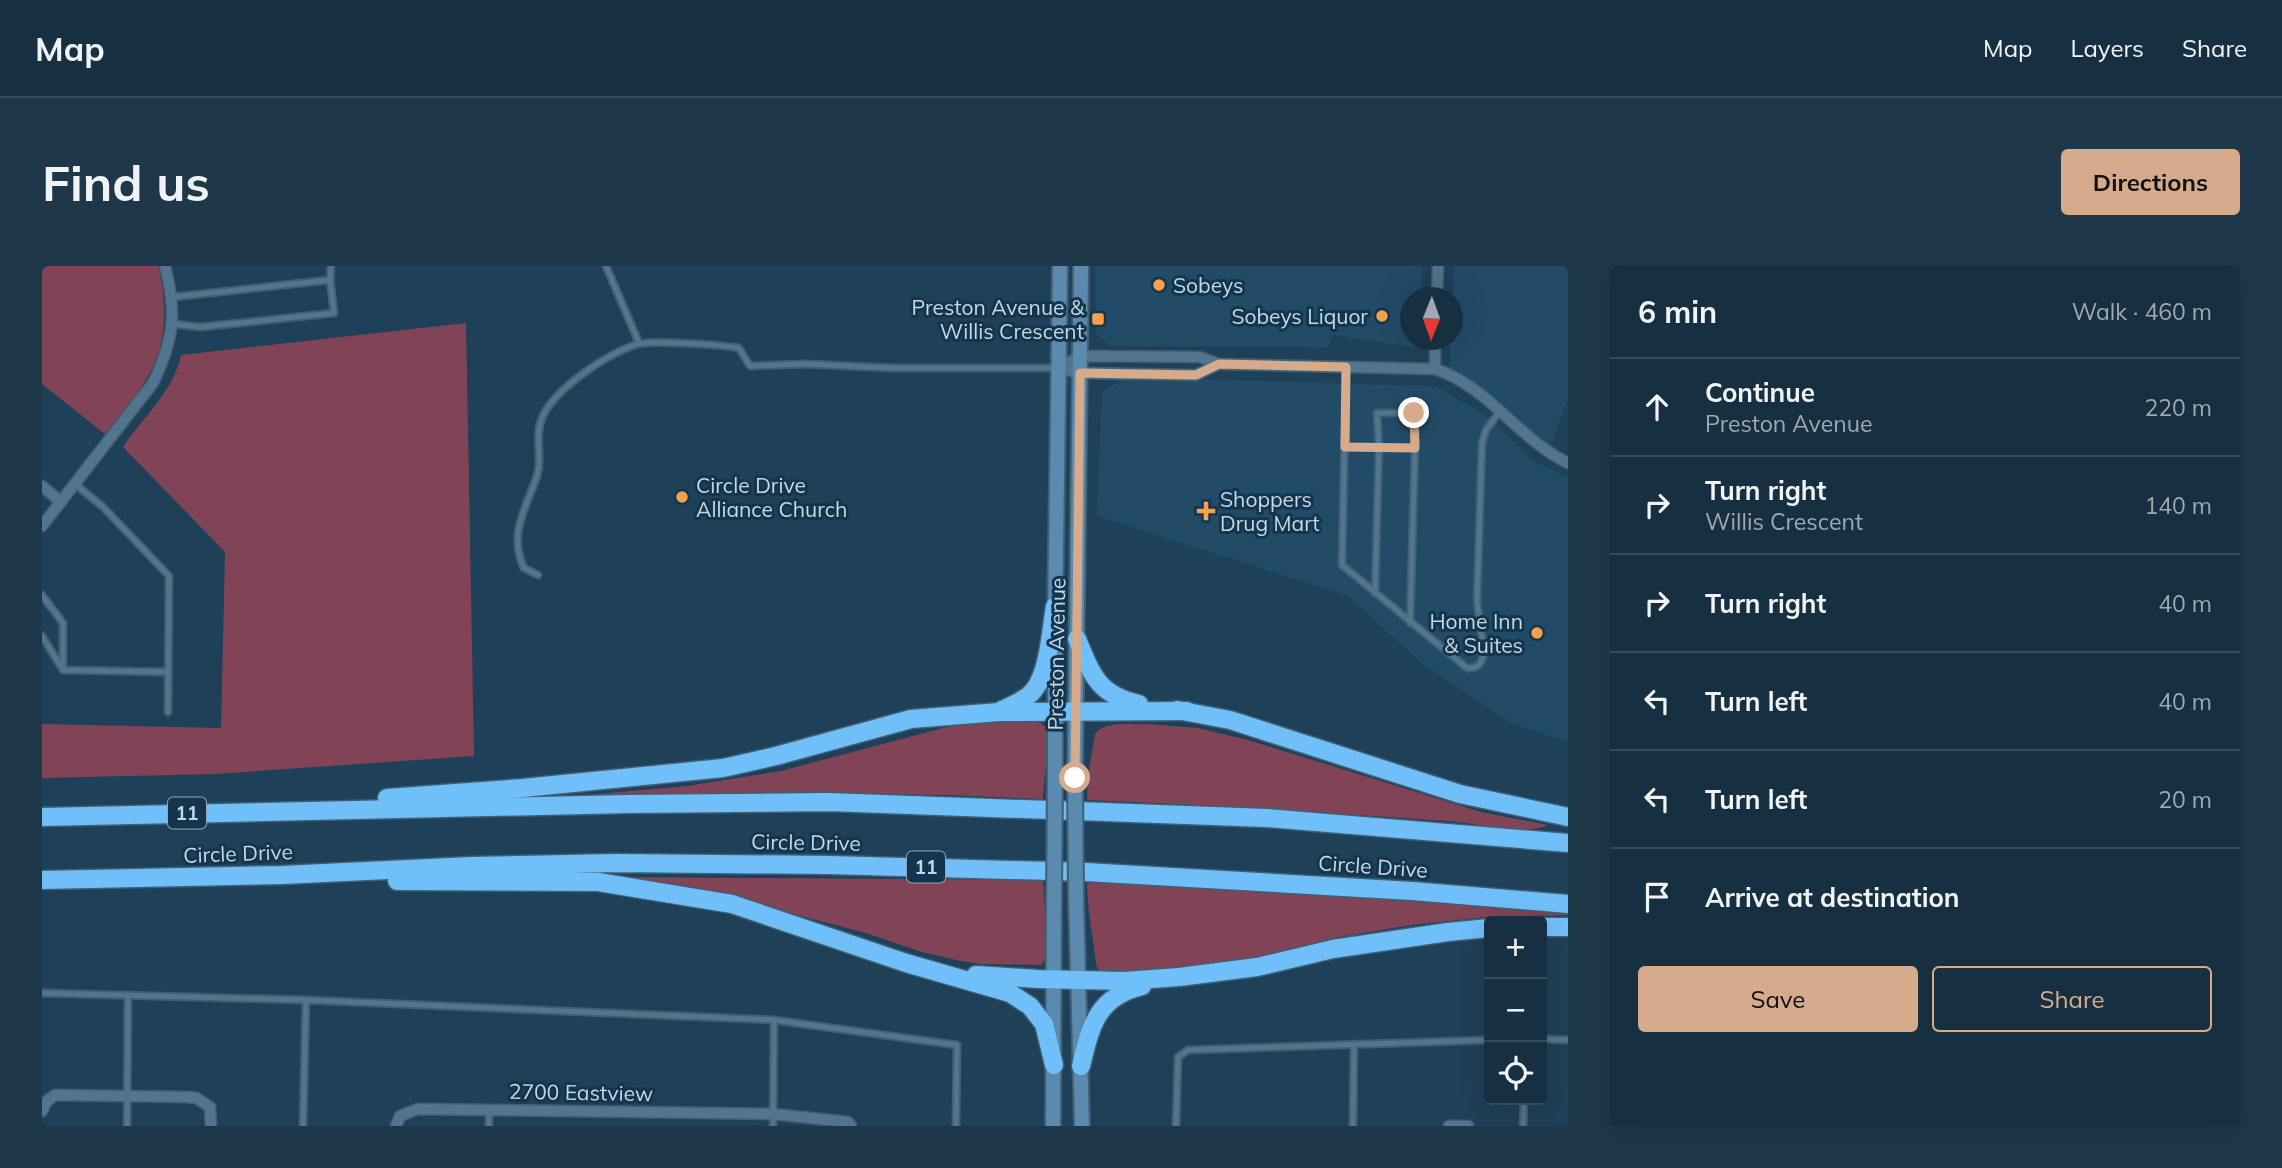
<!DOCTYPE html>
<html lang="en">
<head>
<meta charset="utf-8">
<style>
  body { margin:0; font-family:Mulish,sans-serif; background:#1f3849; color:#f1f3f6 }
  .controls { position:absolute; right:21px; bottom:21px; display:grid; overflow:hidden; border-radius:7px; box-shadow:0 7px 28px #0002 }
  .controls button { width:63px; height:63px; display:grid; place-items:center; padding:0; border:0; border-bottom:2px solid #354b5b; background:#163042; color:#f1f3f6; font:35px sans-serif }
  .compass { position:absolute; left:1358px; top:21px; width:63px; height:63px; border-radius:50%; background:#163042; box-shadow:0 7px 28px #0002; rotate:181deg }
  .stop { position:absolute; width:21px; height:21px; margin:-16px; border:5px solid #d6ab8b; border-radius:50%; background:#fff }
  .stop.end { background:#d6ab8b; border-color:#fff; box-shadow:0 2px 7px #0008 }
  .list { margin:0; padding:0; list-style:none }
  h2 { display:flex; justify-content:space-between; align-items:center; height:91px; margin:0; padding:0 28px; font-size:30px }
  h2 small { font-size:23px; font-weight:400; color:#9ea9b2 }
  .list li { display:grid; grid-template-columns:46px 1fr auto; gap:21px; align-items:center; box-sizing:border-box; height:98px; padding:0 28px; border-top:2px solid #354b5b }
  .list b { display:block; font-size:26px; white-space:nowrap }
  .list p { margin:0; font-size:23px; white-space:nowrap; color:#9ea9b2 }
  .list em { font-size:23px; font-style:normal; color:#9ea9b2 }
  .actions { display:flex; gap:14px; padding:21px 28px }
  .actions a { flex:1; padding:16px 0; border:2px solid #d6ab8b; border-radius:7px; text-align:center; font-size:24px; color:#d6ab8b }
  .actions .main { background:#d6ab8b; color:#111 }
  .icon { flex:none; width:38px; height:38px; fill:none; stroke:currentColor; stroke-width:2; stroke-linecap:round; stroke-linejoin:round }
  .map { position:relative; flex:none; width:1526px; height:860px; overflow:hidden; border-radius:7px }
  header { display:flex; align-items:center; gap:42px; box-sizing:border-box; height:98px; padding:0 35px; background:#163042; border-bottom:2px solid #354b5b }
  header strong { font-size:33px }
  nav { display:flex; gap:38px; margin-inline-start:auto; font-size:24px }
  .intro { display:flex; align-items:center; justify-content:space-between; box-sizing:border-box; height:168px; padding:0 42px }
  h1 { margin:0; font-size:49px }
  .button { padding:18px 32px; border-radius:7px; background:#d6ab8b; color:#111; font-size:24px; font-weight:700 }
  main { display:flex; gap:42px; padding:0 42px }
  aside { flex:1; background:#163042; border-radius:7px; box-shadow:0 7px 28px #0002 }
  .map>svg:first-child { display:block }
  .built { fill:#224b68 }
  .green { fill:#804456 }
  .lines { fill:none; stroke-linecap:round; stroke-linejoin:round }
  .service-casing { stroke:#415f73; stroke-width:9 }
  .minor-casing { stroke:#415f73; stroke-width:13 }
  .secondary-casing { stroke:#415f73; stroke-width:18 }
  .motorway-casing { stroke:#415f73; stroke-width:21 }
  .service { stroke:#52748f; stroke-width:5 }
  .minor { stroke:#52748f; stroke-width:10 }
  .secondary { stroke:#5b8aaf; stroke-width:14 }
  .motorway { stroke:#70bff9; stroke-width:18 }
  .secondary-bridge-casing { stroke:#415f73; stroke-width:18; stroke-linecap:butt }
  .secondary-bridge { stroke:#5b8aaf; stroke-width:14 }
  .route { stroke:#d6ab8b; stroke-width:9 }
  .poi-dot { fill:#f8a14a; stroke:#13354d; stroke-width:2.5 }
  .labels { text-anchor:middle; dominant-baseline:central; stroke-width:6; stroke-linejoin:round; paint-order:stroke }
  .shield { fill:#13354d; stroke:#90a7b9; stroke-width:2 }
  .shield-label { font-size:19px; font-weight:bold; fill:#c6d8e7 }
  .poi-label { font-size:21px; fill:#c6d8e7; stroke:#13354d; text-anchor:start }
  .street-label { font-size:21px; fill:#c6d8e7; stroke:#13354d }
</style>
</head>
<body>
<header>
<strong>Map</strong>
<nav><a>Map</a><a>Layers</a><a>Share</a></nav>
</header>
<div class="intro"><h1>Find us</h1><a class="button">Directions</a></div>
<main>
<div class="map">
<svg width="1526" height="860" viewBox="0 0 1526 860">
  <rect width="100%" height="100%" fill="#1e4058"/>
  <g class="built">
    <path d="M1053,0H1380L1379,31L1368,32V74H1376L1371,81L1291,69L1286,81L1068,80L1054,67Z"/>
    <path d="M1412,0H1526V133L1506,187L1407,108Z"/>
    <path d="M1082,111L1393,120L1445,150L1492,195L1526,211V476L1471,458L1378,396L1306,330L1055,250L1060,127Z"/>
  </g>
  <g class="green">
    <path d="M0,0H116C134,77 112,111 63,168L0,118Z"/>
    <path d="M424,57L432,490L173,508L0,512V458L179,462L183,286L81,181C100,152 132,125 139,89Z"/>
    <path d="M994,454C999,457 1004,460 1006,466C1008,472 1001,521 1001,533L910,529L736,527L560,531L554,528L645,520L739,505L916,458Z"/>
    <path d="M1105,458L1156,462L1206,474L1439,546L1506,559C1483,570 1433,557 1406,555C1286,547 1166,539 1045,534L1046,511L1053,468C1062,454 1089,459 1105,458Z"/>
    <path d="M570,611L1001,614L1006,689L999,699L939,698L914,694L880,686L824,667L686,631Z"/>
    <path d="M1045,615L1480,641L1526,645V649L1444,651L1369,659L1292,672L1210,693L1117,707L1061,706L1056,703L1054,698C1051,670 1045,643 1045,615Z"/>
  </g>
  <g class="lines">
    <defs>
      <g id="service">
        <path d="M564,0L597,77"/>
        <path d="M131,31L288,14L289,0"/>
        <path d="M130,58L159,61L292,47L288,14"/>
        <path d="M1304,101L1300,299L1425,402C1436,403 1440,397 1442,387L1435,335L1440,177L1444,164L1458,145"/>
        <path d="M1303,181L1373,182"/>
        <path d="M33,218L61,241L127,310L126,446"/>
        <path d="M496,309L482,302C466,268 484,242 495,210C501,191 492,171 500,152C512,123 566,87 596,78C609,74 681,79 697,82L708,100L764,98L851,102H1014"/>
        <path d="M1333,327L1337,182L1335,147H1372L1373,182L1368,357"/>
        <path d="M0,329L21,357V403"/>
        <path d="M0,370L21,404L126,406"/>
        <path d="M0,727L264,734L732,754L915,779L914,860"/>
        <path d="M1500,773L1526,774"/>
        <path d="M85,860L86,729"/>
        <path d="M261,860L264,734"/>
        <path d="M447,860V844"/>
        <path d="M731,860L732,754"/>
        <path d="M1134,860L1136,791L1146,784L1447,774"/>
        <path d="M1311,860L1312,778"/>
        <path d="M1481,860L1482,834"/>
      </g>
      <g id="minor">
        <path d="M1395,32L1396,0"/>
        <path d="M1016,102L1039,90L1158,91L1177,98L1393,103C1446,120 1475,172 1526,197"/>
        <path d="M1016,102L1038,107L1154,109L1177,98"/>
        <path d="M1393,103V74"/>
        <path d="M0,220L19,236"/>
        <path d="M0,260L111,117C132,73 135,47 123,0"/>
        <path d="M0,845L5,835L13,829L145,831L154,832L168,841L169,860"/>
        <path d="M354,860L358,850L376,843L731,848L806,856L809,860"/>
        <path d="M1407,860H1426"/>
      </g>
      <g id="secondary">
        <path d="M1013,349L1018,0"/>
        <path d="M1013,380V511"/>
        <path d="M1033,512L1039,0"/>
        <path d="M1034,632L1040,860"/>
        <path d="M1011,860L1012,634"/>
      </g>
      <g id="motorway">
        <path d="M1035,373C1050,409 1056,429 1097,438"/>
        <path d="M960,444C971,439 984,434 992,424C1007,405 1009,363 1013,340"/>
        <path d="M1135,444L1188,454L1418,528L1526,551"/>
        <path d="M345,532L481,522L681,502L734,490L869,453L957,446L1145,445"/>
        <path d="M0,551L586,538L787,536L1225,552L1526,577"/>
        <path d="M0,614L240,609L430,600L574,597L787,599L1044,606L1370,625L1526,638"/>
        <path d="M355,615L556,616L690,638L864,697L968,727L988,740L1002,758L1012,799"/>
        <path d="M1500,661H1526"/>
        <path d="M934,709L996,713L1082,715L1137,711L1215,701L1291,683L1406,666L1447,662"/>
        <path d="M1039,800C1049,759 1055,731 1100,720"/>
      </g>
    </defs>
    <use href="#service" class="service-casing"/>
    <use href="#minor" class="minor-casing"/>
    <use href="#secondary" class="secondary-casing"/>
    <use href="#motorway" class="motorway-casing"/>
    <use href="#service" class="service"/>
    <use href="#minor" class="minor"/>
    <use href="#secondary" class="secondary"/>
    <use href="#motorway" class="motorway"/>
    <defs>
      <g id="secondary-bridge">
        <path d="M1033,512L1034,632"/>
        <path d="M1012,634L1013,511"/>
      </g>
    </defs>
    <use href="#secondary-bridge" class="secondary-bridge-casing"/>
    <use href="#secondary-bridge" class="secondary-bridge"/>
  </g>
  <g class="lines">
    <path class="route" d="M1033,512L1038,107L1154,109L1177,98L1304,101L1303,181L1373,182L1372,147"/>
  </g>
  <g class="poi-dot">
    <circle cx="1117" cy="19" r="7"/>
    <circle cx="1340" cy="50" r="7"/>
    <rect x="1049" y="46" width="14" height="14" rx="3.5"/>
    <circle cx="640" cy="231" r="7"/>
    <path d="M1160.5 234.5h7v7h7v7h-7v7h-7v-7h-7v-7h7z"/>
    <circle cx="1495" cy="367" r="7"/>
  </g>
  <g class="labels">
    <g class="shield">
      <rect x="126" y="531.5" width="38" height="31" rx="5"/>
      <rect x="865" y="585.5" width="38" height="31" rx="5"/>
    </g>
    <g class="shield-label">
      <text x="145" y="547">11</text>
      <text x="884" y="601">11</text>
    </g>
    <g class="poi-label">
      <text x="1131" y="19">Sobeys</text>
      <text x="1042" y="41" text-anchor="end">Preston Avenue &amp;<tspan x="1042" dy="24">Willis Crescent</tspan></text>
      <text x="1326" y="50" text-anchor="end">Sobeys Liquor</text>
      <text x="654" y="219">Circle Drive<tspan x="654" dy="24">Alliance Church</tspan></text>
      <text x="1178" y="233">Shoppers<tspan x="1178" dy="24">Drug Mart</tspan></text>
      <text x="1481" y="355" text-anchor="end">Home Inn<tspan x="1481" dy="24">&amp; Suites</tspan></text>
    </g>
    <g class="street-label">
      <text transform="translate(1014 388) rotate(-89)">Preston Avenue</text>
      <text transform="translate(764 576) rotate(1)">Circle Drive</text>
      <text transform="translate(196 587) rotate(-2)">Circle Drive</text>
      <text transform="translate(1331 600) rotate(4)">Circle Drive</text>
      <text transform="translate(539 826) rotate(1)">2700 Eastview</text>
    </g>
  </g>
</svg>
<div class="controls">
<button>+</button>
<button>−</button>
<button><svg class="icon" aria-label="locate" viewBox="0 0 24 24"><circle cx="12" cy="12" r="6"/><path d="M12 2v4M12 18v4M2 12h4M18 12h4"/></svg></button>
</div>
<svg class="compass" viewBox="-18 -18 36 36"><path d="M0-13l5 13h-10z" fill="#e53935"/><path d="M0 13l5-13h-10z" fill="#9ea9b2"/></svg>
<div class="stop" style="left:1033px;top:512px"></div>
<div class="stop end" style="left:1372px;top:147px"></div>
</div>
<aside>
<h2>6 min<small>Walk · 460 m</small></h2>
<ul class="list">
<li><svg class="icon" aria-label="ahead" viewBox="0 0 24 24"><path d="M12 20V5M6 11l6-6 6 6"/></svg><div><b>Continue</b><p>Preston Avenue</p></div><em>220 m</em></li>
<li><svg class="icon" aria-label="right" viewBox="0 0 24 24"><path d="M7 20v-9h11M14 6l5 5-5 5"/></svg><div><b>Turn right</b><p>Willis Crescent</p></div><em>140 m</em></li>
<li><svg class="icon" aria-label="right" viewBox="0 0 24 24"><path d="M7 20v-9h11M14 6l5 5-5 5"/></svg><div><b>Turn right</b></div><em>40 m</em></li>
<li><svg class="icon" aria-label="left" viewBox="0 0 24 24"><path d="M17 20v-9H6M10 6l-5 5 5 5"/></svg><div><b>Turn left</b></div><em>40 m</em></li>
<li><svg class="icon" aria-label="left" viewBox="0 0 24 24"><path d="M17 20v-9H6M10 6l-5 5 5 5"/></svg><div><b>Turn left</b></div><em>20 m</em></li>
<li><svg class="icon" aria-label="arrive" viewBox="0 0 24 24"><path d="M6 21V4h12l-3 4 3 4H6"/></svg><div><b>Arrive at destination</b></div></li>
</ul>
<div class="actions"><a class="main">Save</a><a>Share</a></div>
</aside>
</main>
</body>
</html>
